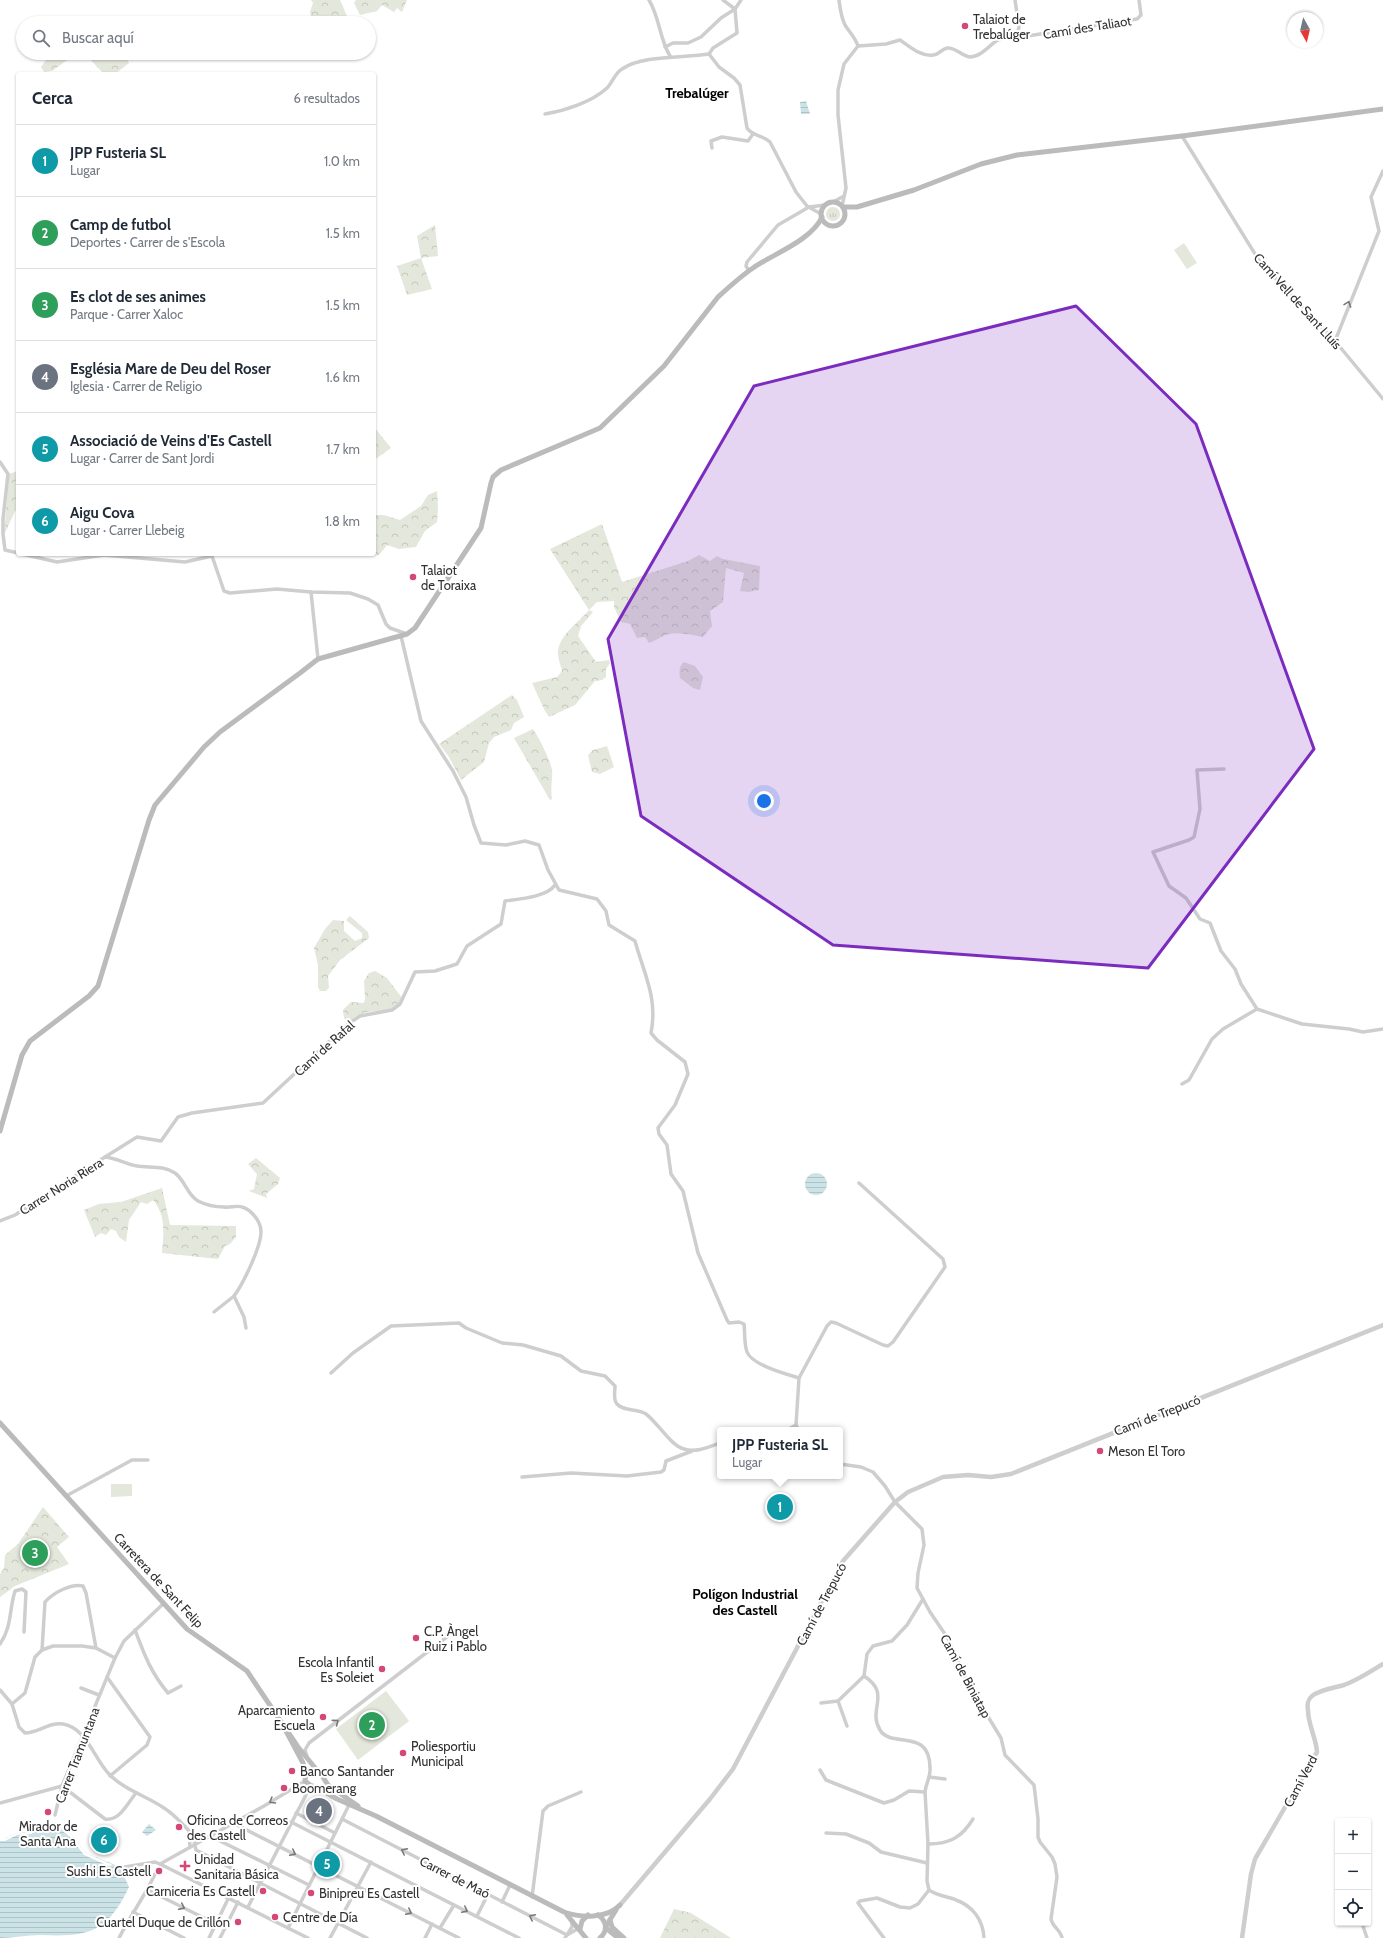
<!DOCTYPE html>
<html lang="es">
<head>
<meta charset="utf-8">
<style>
  body { margin:0; font-family:Cabin,sans-serif; background:#f2f2f3; color:#1f2937 }
  .controls { position:absolute; right:12px; bottom:12px; display:grid; overflow:hidden; border-radius:4px; box-shadow:0 1px 3px #0004 }
  .controls button { width:36px; height:36px; display:grid; place-items:center; padding:0; border:0; border-bottom:1px solid #e0e1e3; background:#fff; color:#1f2937; font:20px sans-serif }
  .compass { position:absolute; left:1287px; top:12px; width:36px; height:36px; border-radius:50%; background:#fff; box-shadow:0 1px 3px #0004; rotate:172deg }
  .you { position:absolute; left:764px; top:801px; width:14px; height:14px; margin:-10px; border:3px solid #fff; border-radius:50%; background:#1a73e8; box-shadow:0 0 0 6px #1a73e833 }
  .badge { display:grid; place-items:center; width:26px; height:26px; border-radius:50%; background:#0f766e; color:#fff; font-size:13px; font-weight:700 }
  .pin { position:absolute; translate:-50% -50%; border:2px solid #fff; box-shadow:0 1px 4px #0006 }
  .popup { position:absolute; left:717px; top:1427px; width:126px; height:52px; box-sizing:border-box; display:grid; place-content:center; border-radius:4px; background:#fff; filter:drop-shadow(0 1px 3px #0005); font-size:13px; white-space:nowrap; color:#747a83 }
  .popup b { font-size:15px; color:#1f2937 }
  .popup::after { content:''; position:absolute; left:50%; top:100%; margin-left:-8px; border:8px solid transparent; border-top-color:#fff }
  .list { margin:0; padding:0; list-style:none }
  h2 { display:flex; justify-content:space-between; align-items:center; height:52px; margin:0; padding:0 16px; font-size:17px }
  h2 small { font-size:13px; font-weight:400; color:#747a83 }
  .list li { display:grid; grid-template-columns:26px 1fr auto; gap:12px; align-items:center; box-sizing:border-box; height:72px; padding:0 16px; border-top:1px solid #e0e1e3 }
  .list b { display:block; font-size:15px; white-space:nowrap }
  .list p { margin:0; font-size:13px; white-space:nowrap; color:#747a83 }
  .list em { font-size:13px; font-style:normal; color:#747a83 }
  .icon { flex:none; width:22px; height:22px; fill:none; stroke:currentColor; stroke-width:2; stroke-linecap:round; stroke-linejoin:round }
  .map { position:relative; flex:none; width:1383px; height:1938px; overflow:hidden }
  .search { position:absolute; background:#fff; box-shadow:0 1px 3px #0004; left:16px; top:16px; width:360px; height:44px; display:flex; align-items:center; gap:10px; box-sizing:border-box; padding:0 14px; border-radius:22px; color:#747a83; font-size:15px }
  .panel { position:absolute; background:#fff; box-shadow:0 1px 3px #0004; left:16px; top:72px; width:360px; height:484px; border-radius:4px }
  .map>svg:first-child { display:block }
  .grass { fill:url(#grass-tufts) }
  .forest { fill:url(#forest-crowns) }
  .garden { fill:#e4e7db }
  .water { fill:url(#water-rules) }
  .pier { fill:#fff }
  .lines { fill:none; stroke-linecap:round; stroke-linejoin:round }
  .minor { stroke:#cecece; stroke-width:3.5 }
  .tertiary { stroke:#cecece; stroke-width:4.5 }
  .secondary { stroke:#bbb; stroke-width:5 }
  .oneway { stroke:#787878 }
  .marked { fill:#7b2cbf; fill-opacity:0.2; stroke:#7b2cbf; stroke-width:3; stroke-linejoin:round }
  .poi-dot { fill:#d34874; stroke:#fff; stroke-width:1.5 }
  .labels { text-anchor:middle; dominant-baseline:central; stroke-width:4; stroke-linejoin:round; paint-order:stroke }
  .poi-label { font-size:13px; fill:#313131; stroke:#fff; text-anchor:start }
  .street-label { font-size:13px; fill:#313131; stroke:#fff }
  .neighbourhood-label { font-size:14px; font-weight:bold; fill:#000; stroke:#fff }
</style>
</head>
<body>
<div class="map">
<svg width="1383" height="1938" viewBox="0 0 1383 1938">
  <defs>
    <pattern id="grass-tufts" width="24" height="20" patternUnits="userSpaceOnUse"><rect width="24" height="20" fill="#e4e7db"/><path d="M3 7l-1-3M5 7V3M7 7l1-3M15 17l-1-3M17 17v-4M19 17l1-3" fill="none" stroke="#c4c7bc"/></pattern>
    <pattern id="forest-crowns" width="20" height="18" patternUnits="userSpaceOnUse"><rect width="20" height="18" fill="#e4e7db"/><path d="M2 6a3 3 0 1 1 6 0M12 15a3 3 0 1 1 6 0" fill="none" stroke="#c4c7bc"/></pattern>
    <pattern id="water-rules" width="6" height="5" patternUnits="userSpaceOnUse"><rect width="6" height="5" fill="#cbe2e6"/><path d="M0 2.5h6" fill="none" stroke="#afc2c6"/></pattern>
  </defs>
  <rect width="100%" height="100%" fill="#fff"/>
  <circle class="grass" cx="833" cy="214" r="7"/>
  <g class="forest">
    <path d="M311,0H340L349,21L348,23H342L332,19L311,17L310,12L313,3Z"/>
    <path d="M356,0H407L402,12L397,8L394,12L382,5L377,11L360,15L354,3Z"/>
    <path d="M46,53H77L52,71L44,72L41,67L46,60Z"/>
    <path d="M84,53H127L126,57L129,63L115,74H104Z"/>
    <path d="M435,225L438,256L421,258L432,289L407,295L397,266L421,258L417,236Z"/>
    <path d="M374,427L391,448L374,460Z"/>
    <path d="M18,471V511H15L4,535L9,474Z"/>
    <path d="M437,491L438,508L437,522L425,531L416,547L399,549L387,545L379,555L354,556L351,554H374V515H384L400,520L421,506L428,495Z"/>
    <path d="M602,524L622,582L688,561L699,555L710,561L717,556L723,559L760,566L759,590L748,592L740,591L744,573L726,568L723,602L710,611L712,626L703,637C691,635 677,631 666,635C662,636 655,641 649,643L645,637L637,638L630,624L621,622L614,607V601L597,602L589,610L593,612L581,626L578,636L596,662L609,660L610,663L606,669V677L602,680L595,681L575,705L549,717L544,709L532,683L557,677L562,671C561,666 558,659 558,653C558,636 579,622 589,610L550,549Z"/>
    <path d="M684,662L695,666L703,677L700,690L693,688L680,678C679,671 679,666 684,662Z"/>
    <path d="M512,695L517,700L524,717L514,723L511,730L494,737L489,743L484,762L461,780L449,757L439,744Z"/>
    <path d="M533,729C539,738 550,759 552,770C553,778 550,789 552,799L550,800L514,738Z"/>
    <path d="M607,746L614,767L600,774L592,772L588,755L593,750Z"/>
    <path d="M350,916L368,932L369,938L340,960L328,976L329,988L326,991H320L318,987V965L314,948L325,929L333,920L344,921V931L355,941L362,938V933L346,920Z"/>
    <path d="M375,971L387,978L402,998C389,1018 376,1007 359,1015C355,1016 352,1020 348,1022L344,1018L343,1010L351,1002L364,1003L365,999L364,981L369,973Z"/>
    <path d="M256,1158L280,1178L278,1184L266,1194L267,1198L249,1191L254,1189L257,1174L248,1164Z"/>
    <path d="M162,1188L170,1225L236,1226V1237L230,1244L225,1246L218,1259L162,1253C164,1234 166,1215 153,1200L147,1204L141,1202L129,1220L126,1242L119,1237L116,1231L111,1229L106,1235L101,1233L95,1237L84,1210L99,1204L121,1202Z"/>
    <path d="M43,1507L69,1537L57,1547L69,1564L15,1586L0,1597V1574L4,1568L5,1555L18,1544Z"/>
    <path d="M674,1909L691,1913L731,1938H660Z"/>
  </g>
  <g class="garden">
    <path d="M1184,243L1197,263L1187,269L1174,250Z"/>
    <path d="M111,1484H132V1496L111,1497Z"/>
    <path d="M50,1520L61,1532L53,1539L42,1527Z"/>
    <path d="M386,1691L409,1721L358,1760L336,1729Z"/>
  </g>
  <g class="water">
    <path d="M806,101L810,114H801L800,102Z"/>
    <circle cx="816" cy="1184" r="11"/>
    <path d="M50,1821L71,1834L86,1853L120,1867L129,1887C107,1933 89,1937 40,1935C27,1935 13,1938 0,1938V1839H4L16,1833L31,1832Z"/>
    <path d="M149,1824L156,1830L147,1836L142,1832Z"/>
  </g>
  <path class="pier" d="M50,1821L71,1834L86,1853L113,1865L109,1866L84,1855L69,1836L57,1826L48,1827L46,1825L31,1834L17,1835L5,1841H0V1839H4L16,1833L31,1832Z"/>
  <g class="lines">
    <g class="minor">
      <path d="M649,0C660,18 659,38 670,56"/>
      <path d="M839,0C840,8 841,17 845,25C850,33 855,37 858,46"/>
      <path d="M1015,0L1019,27L1017,35"/>
      <path d="M1017,35L1021,37L1137,19L1141,15L1139,0"/>
      <path d="M858,46L886,44L900,40C909,46 921,57 933,55C938,55 942,49 947,48C956,47 961,56 970,57C980,57 988,47 996,41C1002,37 1011,39 1017,35"/>
      <path d="M665,47L673,43H688L701,37L721,18L735,9L723,0"/>
      <path d="M709,54L719,67L734,78L740,85L747,128C752,136 763,135 770,142L796,192L807,206L821,214"/>
      <path d="M709,54L713,48L737,33L735,9L741,0"/>
      <path d="M545,114C564,111 592,102 607,88C612,83 615,73 622,69C642,55 685,58 709,54"/>
      <path d="M1182,136L1260,262L1335,341L1383,399"/>
      <path d="M712,148L711,141L722,137L748,141L753,134"/>
      <path d="M833,202L844,196"/>
      <path d="M842,206L846,188L838,115V90L844,64L858,46"/>
      <path d="M749,271L746,266L747,262L778,225L809,207L825,205"/>
      <path d="M1335,341L1379,231L1371,197L1383,171"/>
      <path d="M0,462L8,474L3,519V534L5,550L18,553"/>
      <path d="M22,554L57,562L104,555L185,562L212,556L224,591L230,593L277,589L311,592L350,593L368,599L378,605L386,624L390,628L407,634"/>
      <path d="M311,592L318,659"/>
      <path d="M401,636L421,721L453,771L466,797L474,825L481,843L506,845L525,841L539,845L548,870L559,890L597,899L606,911L609,925L635,941C644,974 658,998 651,1033L657,1040L685,1062L688,1074L675,1105L658,1128L659,1134L667,1145L671,1174L683,1191L698,1253L727,1320L729,1323L739,1322L744,1324C745,1332 744,1344 747,1352C752,1365 786,1374 799,1378"/>
      <path d="M1224,769L1197,770L1200,809L1194,837L1189,840L1153,852L1169,886L1186,898L1200,919L1210,923L1221,951L1235,969L1241,984L1257,1009L1302,1024L1349,1029L1363,1032L1383,1029"/>
      <path d="M1182,1084L1189,1080L1212,1039L1223,1029L1257,1009"/>
      <path d="M105,1157L137,1137L161,1141L178,1117L192,1113L263,1103L348,1024L360,1016L392,1010L400,1004L415,972L435,971L457,964L467,946L501,924L505,901C519,899 547,897 555,885"/>
      <path d="M0,1221L15,1215L105,1157C117,1158 125,1164 137,1166C150,1168 163,1165 175,1173C185,1180 187,1195 198,1201C206,1205 215,1207 224,1207C230,1208 237,1205 242,1207C252,1210 261,1222 261,1232C261,1247 243,1284 234,1296L244,1317L246,1328"/>
      <path d="M214,1312L234,1296"/>
      <path d="M331,1373L353,1353L391,1326L459,1323L466,1328L502,1343L523,1345L561,1356L581,1371L605,1376L615,1386C615,1392 613,1400 617,1404C624,1412 637,1408 646,1414C658,1423 671,1446 684,1449C696,1453 709,1447 720,1443"/>
      <path d="M787,1430L796,1425"/>
      <path d="M798,1430L796,1425L799,1378L827,1326L831,1322L836,1323L883,1345L888,1346L893,1342L945,1267L943,1259L859,1183"/>
      <path d="M840,1464L861,1467L873,1472L885,1486L895,1502L922,1529L924,1545L918,1573L917,1588L930,1612L949,1640L967,1682L1001,1738L1005,1755L1034,1785L1038,1819V1837L1040,1842L1052,1857L1055,1864L1057,1877L1051,1919C1053,1928 1061,1930 1062,1938"/>
      <path d="M522,1477L571,1473L627,1476L661,1472L664,1470L666,1461L692,1451"/>
      <path d="M66,1496L132,1460H148"/>
      <path d="M923,1599L907,1625L892,1641L873,1646L867,1654L864,1676C892,1694 867,1709 880,1730C891,1749 930,1727 930,1768C931,1776 926,1783 925,1792L928,1844L927,1881L929,1890C937,1896 947,1896 956,1900C973,1906 983,1920 984,1938"/>
      <path d="M135,1630C144,1654 151,1673 168,1693L181,1686"/>
      <path d="M0,1644C12,1627 9,1610 15,1591L22,1589L26,1592L24,1632"/>
      <path d="M42,1650L45,1602C53,1593 71,1583 83,1586L86,1593L96,1648"/>
      <path d="M107,1677L150,1737L147,1745L110,1776"/>
      <path d="M81,1688L99,1695"/>
      <path d="M0,1690L12,1704L19,1727L25,1733C39,1733 48,1722 63,1724C87,1728 94,1759 109,1774C124,1790 147,1796 164,1808C177,1816 189,1831 199,1842"/>
      <path d="M821,1703L838,1701"/>
      <path d="M12,1704L25,1693L35,1657L42,1650L53,1646H82L96,1648L115,1658"/>
      <path d="M847,1726L838,1701L864,1676"/>
      <path d="M307,1756L305,1750L309,1743L448,1636"/>
      <path d="M820,1770L826,1780L884,1803L894,1800L909,1791L925,1792"/>
      <path d="M929,1777L945,1779"/>
      <path d="M0,1803L62,1786L105,1819C120,1821 127,1804 136,1793"/>
      <path d="M296,1813L335,1833"/>
      <path d="M55,1815L62,1786L115,1658L124,1641L163,1604"/>
      <path d="M342,1819L567,1935L579,1928"/>
      <path d="M291,1822L519,1938"/>
      <path d="M233,1823L459,1938"/>
      <path d="M189,1831L190,1847"/>
      <path d="M826,1833L846,1834L869,1843L881,1852L927,1863"/>
      <path d="M193,1836L196,1850L367,1938"/>
      <path d="M210,1836L309,1885"/>
      <path d="M928,1844C950,1844 962,1837 973,1819"/>
      <path d="M160,1864L264,1806L305,1781"/>
      <path d="M125,1867L155,1862L160,1864L308,1938"/>
      <path d="M148,1890L216,1924"/>
      <path d="M532,1897L543,1811L548,1806L581,1792"/>
      <path d="M502,1902L510,1885"/>
      <path d="M248,1907L308,1791L313,1787"/>
      <path d="M133,1912L184,1938"/>
      <path d="M477,1916L488,1894"/>
      <path d="M1362,1923L1367,1938"/>
      <path d="M288,1928L349,1805"/>
      <path d="M440,1928L454,1905"/>
      <path d="M119,1938C130,1916 145,1896 155,1874"/>
      <path d="M209,1938L229,1897"/>
      <path d="M220,1938L238,1902"/>
      <path d="M330,1938L371,1862"/>
      <path d="M425,1938L432,1924"/>
      <path d="M565,1938L572,1927V1920"/>
      <path d="M884,1938L858,1903L860,1901L877,1898L900,1907L910,1908L918,1904L929,1890"/>
    </g>
    <g class="tertiary">
      <path d="M620,1905L710,1799L733,1769L843,1561L895,1502L908,1492L943,1477L968,1475L991,1477L1011,1474L1383,1325"/>
      <path d="M1242,1938L1251,1874L1255,1859L1317,1752C1316,1737 1308,1725 1308,1710C1307,1705 1308,1699 1312,1696C1321,1689 1334,1688 1344,1685C1358,1680 1371,1671 1383,1664"/>
    </g>
    <g class="secondary">
      <circle cx="833" cy="214" r="12"/>
      <path d="M843,207H857L914,190L981,164L1017,155L1182,136L1383,109"/>
      <path d="M0,1131L22,1055L30,1041L89,996L98,986L149,820L155,805L204,747L220,732L300,673L318,659L407,634L415,628L481,528L491,483L493,477L501,470L600,428L664,366L718,297C729,287 741,276 753,268C773,254 812,240 822,217"/>
      <path d="M0,1423L187,1629L247,1671L298,1747L316,1769"/>
      <path d="M285,1729L303,1763L306,1773L305,1781L310,1785L318,1788L337,1799L376,1816L564,1912C581,1918 607,1919 620,1905"/>
      <path d="M306,1773L312,1769L319,1771L328,1785L358,1806"/>
      <path d="M567,1915L586,1938"/>
      <path d="M598,1915C607,1921 608,1931 600,1938"/>
      <path d="M610,1920L612,1927L624,1938"/>
      <path d="M606,1926L616,1910"/>
      <path d="M606,1928L618,1938"/>
      <path d="M580,1929L582,1921L588,1915"/>
    </g>
  </g>
  <defs><path id="oneway-chevron" d="M-2-3.5L2.5 0L-2 3.5" fill="none" stroke-width="1.6" stroke-linecap="round" stroke-linejoin="round"/></defs>
  <g class="oneway">
    <use href="#oneway-chevron" transform="translate(1348 304) rotate(-70)"/>
    <use href="#oneway-chevron" transform="translate(336 1722) rotate(-37)"/>
    <use href="#oneway-chevron" transform="translate(272 1801) rotate(149)"/>
    <use href="#oneway-chevron" transform="translate(404 1851) rotate(-153)"/>
    <use href="#oneway-chevron" transform="translate(293 1853) rotate(27)"/>
    <use href="#oneway-chevron" transform="translate(182 1907) rotate(26)"/>
    <use href="#oneway-chevron" transform="translate(465 1910) rotate(27)"/>
    <use href="#oneway-chevron" transform="translate(409 1912) rotate(27)"/>
    <use href="#oneway-chevron" transform="translate(532 1917) rotate(-153)"/>
  </g>
  <path class="marked" d="M1076,306L1196,424L1314,749L1148,968L833,945L641,816L608,639L754,386Z"/>
  <g class="poi-dot">
    <circle cx="965" cy="26" r="4"/>
    <circle cx="413" cy="577" r="4"/>
    <circle cx="1100" cy="1451" r="4"/>
    <circle cx="416" cy="1638" r="4"/>
    <circle cx="382" cy="1669" r="4"/>
    <circle cx="323" cy="1717" r="4"/>
    <circle cx="403" cy="1753" r="4"/>
    <circle cx="292" cy="1771" r="4"/>
    <circle cx="284" cy="1788" r="4"/>
    <circle cx="48" cy="1812" r="4"/>
    <circle cx="179" cy="1827" r="4"/>
    <path d="M183 1860h4v4h4v4h-4v4h-4v-4h-4v-4h4z"/>
    <circle cx="159" cy="1871" r="4"/>
    <circle cx="263" cy="1891" r="4"/>
    <circle cx="311" cy="1893" r="4"/>
    <circle cx="275" cy="1917" r="4"/>
    <circle cx="238" cy="1922" r="4"/>
  </g>
  <g class="labels">
    <g class="poi-label">
      <text x="973" y="19">Talaiot de<tspan x="973" dy="15">Trebalúger</tspan></text>
      <text x="421" y="570">Talaiot<tspan x="421" dy="15">de Toraixa</tspan></text>
      <text x="1108" y="1451">Meson El Toro</text>
      <text x="424" y="1631">C.P. Àngel<tspan x="424" dy="15">Ruiz i Pablo</tspan></text>
      <text x="374" y="1662" text-anchor="end">Escola Infantil<tspan x="374" dy="15">Es Soleiet</tspan></text>
      <text x="315" y="1710" text-anchor="end">Aparcamiento<tspan x="315" dy="15">Escuela</tspan></text>
      <text x="411" y="1746">Poliesportiu<tspan x="411" dy="15">Municipal</tspan></text>
      <text x="300" y="1771">Banco Santander</text>
      <text x="292" y="1788">Boomerang</text>
      <text x="187" y="1820">Oficina de Correos<tspan x="187" dy="15">des Castell</tspan></text>
      <text x="48" y="1826" text-anchor="middle">Mirador de<tspan x="48" dy="15">Santa Ana</tspan></text>
      <text x="194" y="1859">Unidad<tspan x="194" dy="15">Sanitaria Básica</tspan></text>
      <text x="151" y="1871" text-anchor="end">Sushi Es Castell</text>
      <text x="255" y="1891" text-anchor="end">Carniceria Es Castell</text>
      <text x="319" y="1893">Binipreu Es Castell</text>
      <text x="283" y="1917">Centre de Día</text>
      <text x="230" y="1922" text-anchor="end">Cuartel Duque de Crillón</text>
    </g>
    <g class="street-label">
      <text transform="translate(1087 27) rotate(-9)">Camí des Taliaot</text>
      <text transform="translate(1298 301) rotate(48)">Camí Vell de Sant Lluís</text>
      <text transform="translate(324 1048) rotate(-42)">Camí de Rafal</text>
      <text transform="translate(61 1186) rotate(-32)">Carrer Noria Riera</text>
      <text transform="translate(1157 1415) rotate(-21)">Camí de Trepucó</text>
      <text transform="translate(159 1580) rotate(47)">Carretera de Sant Felip</text>
      <text transform="translate(821 1604) rotate(-62)">Camí de Trepucó</text>
      <text transform="translate(966 1676) rotate(62)">Camí de Biniatap</text>
      <text transform="translate(77 1755) rotate(-69)">Carrer Tramuntana</text>
      <text transform="translate(1300 1781) rotate(-62)">Camí Verd</text>
      <text transform="translate(455 1877) rotate(27)">Carrer de Maó</text>
    </g>
    <g class="neighbourhood-label">
      <text x="697" y="93">Trebalúger</text>
      <text x="745" y="1594">Polígon Industrial<tspan x="745" dy="16">des Castell</tspan></text>
    </g>
  </g>
</svg>
<div class="controls">
<button>+</button>
<button>−</button>
<button><svg class="icon" aria-label="locate" viewBox="0 0 24 24"><circle cx="12" cy="12" r="6"/><path d="M12 2v4M12 18v4M2 12h4M18 12h4"/></svg></button>
</div>
<svg class="compass" viewBox="-18 -18 36 36"><path d="M0-13l5 13h-10z" fill="#e53935"/><path d="M0 13l5-13h-10z" fill="#747a83"/></svg>
<div class="you"></div>
<div class="pin badge" style="left:780px;top:1507px;background:#0f9aa8">1</div>
<div class="popup"><b>JPP Fusteria SL</b>Lugar</div>
<div class="pin badge" style="left:372px;top:1725px;background:#2e9e5b">2</div>
<div class="pin badge" style="left:35px;top:1553px;background:#2e9e5b">3</div>
<div class="pin badge" style="left:319px;top:1811px;background:#6b7280">4</div>
<div class="pin badge" style="left:327px;top:1864px;background:#0f9aa8">5</div>
<div class="pin badge" style="left:104px;top:1840px;background:#0f9aa8">6</div>
<div class="search"><svg class="icon" aria-label="search" viewBox="0 0 24 24"><circle cx="10" cy="10" r="6"/><path d="M15 15l6 6"/></svg>Buscar aquí</div>
<section class="panel">
<h2>Cerca<small>6 resultados</small></h2>
<ul class="list">
<li><span class="badge" style="background:#0f9aa8">1</span><div><b>JPP Fusteria SL</b><p>Lugar</p></div><em>1.0 km</em></li>
<li><span class="badge" style="background:#2e9e5b">2</span><div><b>Camp de futbol</b><p>Deportes · Carrer de s'Escola</p></div><em>1.5 km</em></li>
<li><span class="badge" style="background:#2e9e5b">3</span><div><b>Es clot de ses animes</b><p>Parque · Carrer Xaloc</p></div><em>1.5 km</em></li>
<li><span class="badge" style="background:#6b7280">4</span><div><b>Església Mare de Deu del Roser</b><p>Iglesia · Carrer de Religio</p></div><em>1.6 km</em></li>
<li><span class="badge" style="background:#0f9aa8">5</span><div><b>Associació de Veins d'Es Castell</b><p>Lugar · Carrer de Sant Jordi</p></div><em>1.7 km</em></li>
<li><span class="badge" style="background:#0f9aa8">6</span><div><b>Aigu Cova</b><p>Lugar · Carrer Llebeig</p></div><em>1.8 km</em></li>
</ul>
</section>
</div>
</body>
</html>
